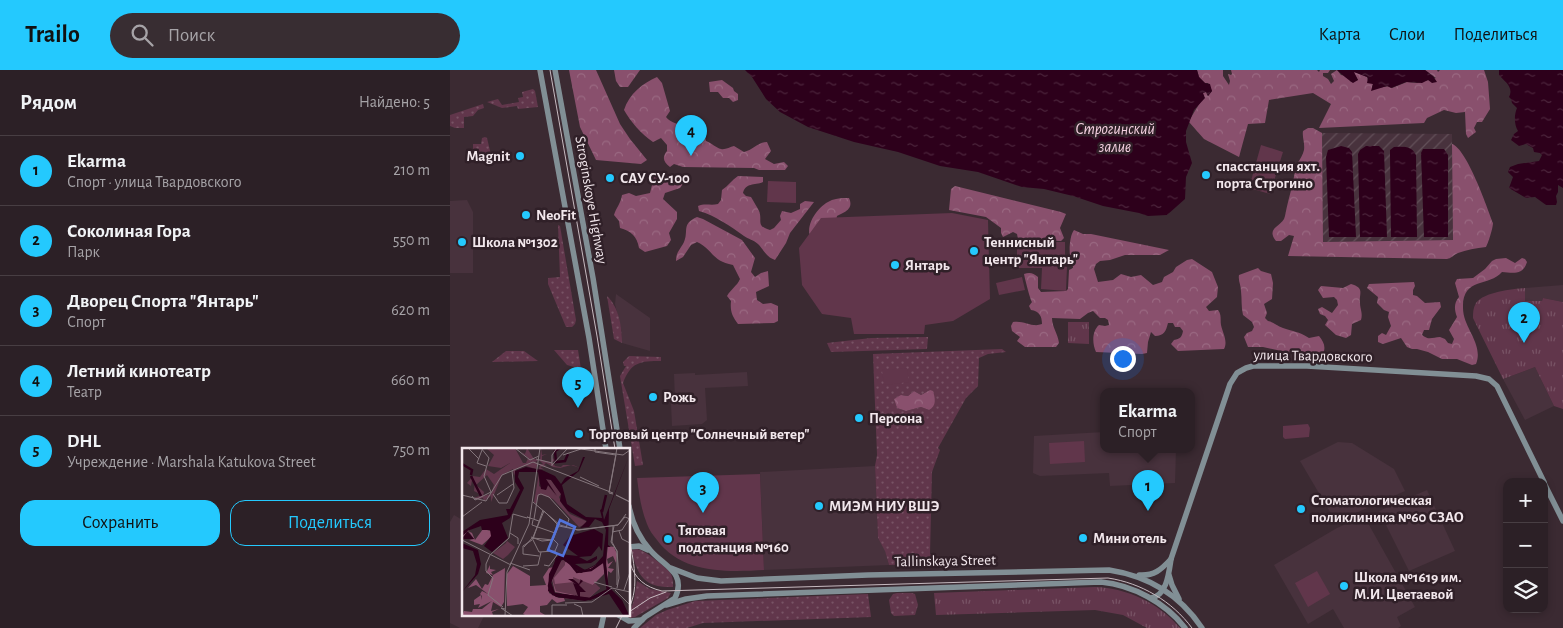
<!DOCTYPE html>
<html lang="ru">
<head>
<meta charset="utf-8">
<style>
  body { margin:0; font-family:"Alegreya Sans",sans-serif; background:#382d32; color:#f1f3f6 }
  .controls { position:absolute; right:15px; bottom:15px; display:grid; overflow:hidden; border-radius:10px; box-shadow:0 2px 8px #0003 }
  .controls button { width:45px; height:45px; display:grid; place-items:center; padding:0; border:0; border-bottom:1px solid #483e43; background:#2c2026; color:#f1f3f6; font:25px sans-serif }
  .you { position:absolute; left:672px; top:288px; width:18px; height:18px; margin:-12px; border:4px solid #fff; border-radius:50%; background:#1a73e8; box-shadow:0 0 0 8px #1a73e833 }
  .badge { display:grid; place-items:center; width:32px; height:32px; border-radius:50%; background:#24c9fe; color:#111; font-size:16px; font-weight:700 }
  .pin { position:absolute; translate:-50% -41px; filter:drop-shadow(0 1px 2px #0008) }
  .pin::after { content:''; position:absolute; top:26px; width:18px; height:15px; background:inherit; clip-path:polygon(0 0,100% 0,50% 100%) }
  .popup { position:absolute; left:650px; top:318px; width:95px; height:65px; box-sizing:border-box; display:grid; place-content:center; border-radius:10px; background:#2c2026; filter:drop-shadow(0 1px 4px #0005); font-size:16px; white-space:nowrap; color:#a6a3a7 }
  .popup b { font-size:19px; color:#f1f3f6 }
  .popup::after { content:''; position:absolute; left:50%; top:100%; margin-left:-10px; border:10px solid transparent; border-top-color:#2c2026 }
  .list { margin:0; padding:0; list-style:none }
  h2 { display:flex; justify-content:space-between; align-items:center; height:65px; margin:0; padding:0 20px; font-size:21px }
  h2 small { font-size:16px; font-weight:400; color:#a6a3a7 }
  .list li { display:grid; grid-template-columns:32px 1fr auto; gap:15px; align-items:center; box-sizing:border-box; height:70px; padding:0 20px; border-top:1px solid #483e43 }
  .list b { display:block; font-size:19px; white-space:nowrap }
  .list p { margin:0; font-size:16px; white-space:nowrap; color:#a6a3a7 }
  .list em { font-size:16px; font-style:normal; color:#a6a3a7 }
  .actions { display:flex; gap:10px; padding:15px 20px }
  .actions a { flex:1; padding:11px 0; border:1px solid #24c9fe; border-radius:15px; text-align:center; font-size:18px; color:#24c9fe }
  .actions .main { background:#24c9fe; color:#111 }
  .icon { flex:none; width:28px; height:28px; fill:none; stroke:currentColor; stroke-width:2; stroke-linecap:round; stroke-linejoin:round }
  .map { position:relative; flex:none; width:1113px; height:558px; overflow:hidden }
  header { display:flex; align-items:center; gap:30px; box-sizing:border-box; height:70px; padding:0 25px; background:#24c9fe; color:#111 }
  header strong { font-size:24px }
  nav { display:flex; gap:28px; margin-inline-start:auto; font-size:18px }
  .search { width:350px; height:45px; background:#382d32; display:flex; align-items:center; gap:12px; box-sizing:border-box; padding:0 18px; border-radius:28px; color:#a6a3a7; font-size:19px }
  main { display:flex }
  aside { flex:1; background:#2c2026 }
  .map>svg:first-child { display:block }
  .built { fill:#48323d }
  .industrial { fill:url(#industrial-furrows) }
  .grass { fill:url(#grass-dots); fill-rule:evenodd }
  .forest { fill:url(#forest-crowns) }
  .park { fill:url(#park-tufts) }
  .pitch { fill:#61364b }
  .water { fill:url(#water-ripples) }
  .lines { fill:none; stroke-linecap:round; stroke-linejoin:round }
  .secondary { stroke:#818f95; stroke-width:5.5 }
  .tram { stroke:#c7bac0; stroke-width:1 }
  .poi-dot { fill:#24c9fe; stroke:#302028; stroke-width:2 }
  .labels { text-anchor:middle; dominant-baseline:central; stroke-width:5; stroke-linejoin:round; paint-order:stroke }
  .poi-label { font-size:15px; font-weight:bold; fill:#f2e7ec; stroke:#302028; text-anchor:start }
  .street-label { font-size:15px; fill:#f2e7ec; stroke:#302028 }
  .water-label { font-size:16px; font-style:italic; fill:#f4d0e0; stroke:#302028 }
  .inset-river { fill:none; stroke:#2d001b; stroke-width:2.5 }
  .inset-road { fill:none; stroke:#84767c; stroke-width:1 }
  .view { fill:#5274dd; fill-opacity:0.15; stroke:#5274dd; stroke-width:2.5 }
  .inset-edge { fill:none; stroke:#f2e7ec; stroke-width:2.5 }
</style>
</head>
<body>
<header>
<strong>Trailo</strong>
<div class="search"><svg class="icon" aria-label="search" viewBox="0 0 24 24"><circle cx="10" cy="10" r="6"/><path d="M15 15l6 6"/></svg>Поиск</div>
<nav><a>Карта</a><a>Слои</a><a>Поделиться</a></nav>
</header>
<main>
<aside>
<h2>Рядом<small>Найдено: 5</small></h2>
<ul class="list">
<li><span class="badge">1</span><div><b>Ekarma</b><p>Спорт · улица Твардовского</p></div><em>210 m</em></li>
<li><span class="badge">2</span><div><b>Соколиная Гора</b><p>Парк</p></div><em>550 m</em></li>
<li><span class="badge">3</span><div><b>Дворец Спорта &quot;Янтарь&quot;</b><p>Спорт</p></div><em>620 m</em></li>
<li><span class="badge">4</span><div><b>Летний кинотеатр</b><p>Театр</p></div><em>660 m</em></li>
<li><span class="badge">5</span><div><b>DHL</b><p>Учреждение · Marshala Katukova Street</p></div><em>750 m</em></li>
</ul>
<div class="actions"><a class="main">Сохранить</a><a>Поделиться</a></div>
</aside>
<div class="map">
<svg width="1113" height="558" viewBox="0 0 1113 558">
  <defs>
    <pattern id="industrial-furrows" width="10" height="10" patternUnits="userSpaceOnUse" patternTransform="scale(1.25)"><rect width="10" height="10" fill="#48323d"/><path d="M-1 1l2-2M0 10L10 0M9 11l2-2" fill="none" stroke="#635059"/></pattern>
    <pattern id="grass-dots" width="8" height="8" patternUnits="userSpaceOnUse" patternTransform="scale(1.25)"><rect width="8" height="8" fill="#61364b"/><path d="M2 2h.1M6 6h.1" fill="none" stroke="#785365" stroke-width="1.8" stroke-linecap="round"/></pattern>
    <pattern id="forest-crowns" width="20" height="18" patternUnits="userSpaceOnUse" patternTransform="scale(1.25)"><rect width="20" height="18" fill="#89506d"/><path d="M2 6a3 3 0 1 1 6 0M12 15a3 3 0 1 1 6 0" fill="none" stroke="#9a6982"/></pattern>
    <pattern id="park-tufts" width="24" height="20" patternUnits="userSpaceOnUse" patternTransform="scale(1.25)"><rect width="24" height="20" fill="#61364b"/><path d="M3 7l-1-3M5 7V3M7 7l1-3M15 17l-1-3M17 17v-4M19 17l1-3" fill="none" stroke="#785365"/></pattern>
    <pattern id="water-ripples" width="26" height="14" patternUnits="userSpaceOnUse" patternTransform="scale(1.25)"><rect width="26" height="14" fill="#2d001b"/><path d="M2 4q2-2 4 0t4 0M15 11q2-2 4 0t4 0" fill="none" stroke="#4c253c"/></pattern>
  </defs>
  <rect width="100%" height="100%" fill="#3b2a32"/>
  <g class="built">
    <path d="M17,130L23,142V203H0V131Z"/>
    <path d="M1113,215V232L1093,228L1092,231H1074L1075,218Z"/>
    <path d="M166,224L200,248V281L172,273V263L165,234Z"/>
    <path d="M1085,297L1104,336L1075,350L1053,309Z"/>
    <path d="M297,302L298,316L255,318L257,350L252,354L222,356L221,334L225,329L224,304L245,303V305Z"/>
    <path d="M654,362V380H726L725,413L660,416L659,403L590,406L583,403L584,366Z"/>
    <path d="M888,372L902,373L944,399L955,421L886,452L850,391Z"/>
    <path d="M425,396L428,468L435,480L439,495L314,500L310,402Z"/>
    <path d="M977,420L1005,481L959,501L929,441Z"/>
    <path d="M4,445L14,451V544H35L28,558H10L0,553V452Z"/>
    <path d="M914,446L965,537L947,547L951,556L948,558H894L883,539L858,554L824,495L887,458Z"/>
  </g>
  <path class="industrial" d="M872,63L1002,64L1003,170L873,172Z"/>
  <g class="grass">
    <path d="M83,19L85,21L88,37L68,39L67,36L52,38L37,32L48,29L52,35L69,32L68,28L73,27L72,22Z"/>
    <path d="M33,34L34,38L28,40L23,46L14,47V58H5L0,56V45Z"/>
    <path d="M35,67L37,68L42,89H23V74H31L32,68Z"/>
    <path d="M108,155L110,156L126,250L125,254L122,257H116L98,214V208L110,207Z"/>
    <path d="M157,226C169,237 172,258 172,273L164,269Z"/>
    <path d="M478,267L477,279L381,282L377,273L421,268Z"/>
    <path d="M552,279L556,282L538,284L529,288L528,316L516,328L488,378L490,380L482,402L480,484H482L483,494L439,495L435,481L428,468L425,396L427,385L423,284ZM480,320L479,340L471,337L456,341L447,338L444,329L453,325L458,326L464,321L471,325Z"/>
    <path d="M104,280H128L131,299L117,295Z"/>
    <path d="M56,281H74L88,291L42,292Z"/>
    <path d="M179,286L211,287V291C190,291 181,292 173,313L184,341L193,395L185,396L170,306L176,296H174L173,292Z"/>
    <path d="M187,479C195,480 217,498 221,504C223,508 223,513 223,517C196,518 188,508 182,482V480Z"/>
    <path d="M187,511L200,519L221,523L218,528L185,547L180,548L176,546C184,540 185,521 187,511Z"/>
    <path d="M447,523H462L465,524L468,535L465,545L444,546L441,543L439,530L443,524Z"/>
    <path d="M418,524L421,547L253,553L237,558H190L206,545L217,540L245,531Z"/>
  </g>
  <g class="forest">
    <path d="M119,0H146L170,54L180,69L197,90L191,94L146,90L130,57Z"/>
    <path d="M164,0H190L178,17H170L166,11Z"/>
    <path d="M747,0H773V6L779,15L780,11L778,4L781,5L782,4L781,0H867L869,2L870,0H880L878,3H873V6L878,9L881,14L884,11L881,4L887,0L891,5L896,6L901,12L908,10L903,2H905L917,7L918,11L923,14L922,17L928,18L939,16L942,18L957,12L967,13L986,8L975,0H987L988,2L990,0H1034L1038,12L1040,39L1032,52H1027L1024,58L1026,62L1018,68L1016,64L1015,42L1006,43L994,40L977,48L974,53L869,58L881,34L863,23L819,30L815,53L798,54L789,87L754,69L739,52C743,42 752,33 753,23L756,22L758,26L762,21L758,13H755L749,7Z"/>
    <path d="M207,7L212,13L220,41L216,47C221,54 237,57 246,55L254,61L256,71C262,73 266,78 271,79C275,80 280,77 284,76L294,82C303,80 308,72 317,72L321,81L315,89L324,94L334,92L338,96L335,100H309L304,98L233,97L224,94L220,97C213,92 212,87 217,81V75L211,68L203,72C191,64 181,52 174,40C179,24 193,13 207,7Z"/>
    <path d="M272,10L283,18L284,21L288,24V30L283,32L279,28H273L268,22H260L259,12Z"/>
    <path d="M858,58H863L872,63L873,172L1003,170L1002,74C1017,79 1037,137 1043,153C1043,158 1038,174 1036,177C1026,178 1016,180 1008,183C1003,185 1002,188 997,189L838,186L844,166L839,165L831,171H826C815,157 833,157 835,146C837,135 840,124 843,113C844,107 845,99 847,94C850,89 853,85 854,80C855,73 852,67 853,61Z"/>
    <path d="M209,104L223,106L234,112L230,118L215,123L213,129L227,142V149L219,163L221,170L217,176L195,182L189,178C187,166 181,161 170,158L169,151L164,145C166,138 171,133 172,125L179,123L186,126L200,123L204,107Z"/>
    <path d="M288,106L313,107V112C304,116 296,112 293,123L296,126L301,127C304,132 307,137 309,141C313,150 305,156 320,160L324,158L331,150L330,146L332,141L341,143L350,139V134L355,131L364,132L340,163L336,173L325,190C316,187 314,180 308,174C304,170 298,169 294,166C280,156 266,146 249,141L248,136C255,133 261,136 268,134L271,130L272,120C278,116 282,110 288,106Z"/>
    <path d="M505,116L611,142L616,144L610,158L614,168L611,171L568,169L567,164L563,162L553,167L551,163V158L536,147L499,140L501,119Z"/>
    <path d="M394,128H399C404,139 395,142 387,146L386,150L360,165C356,154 368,137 378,132C383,129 389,128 394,128Z"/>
    <path d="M247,147L253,149L292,170L305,188L301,202L305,207L311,203L318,201L319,216L306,222L307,230L313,234L321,233L328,236V251L324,253L288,254C282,246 280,241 281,231L277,226C281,219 287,216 290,209L283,195C261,191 263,179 247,172L241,175L233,187L226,191C226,182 230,180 234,172C239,161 231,154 247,147Z"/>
    <path d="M624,160L633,164H641L719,180L710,185H675L660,190L650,191L646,194L644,199L648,212L663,210L671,204L681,207L691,205L703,215L712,212L714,207L723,202L726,197L737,190L742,189L762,202L768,217L767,227L756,237L759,241L768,240C772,245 770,250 771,255C773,264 778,271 774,279L728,281L721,274L724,270C730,269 732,267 733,261L730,257H725L723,253H718C716,261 714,266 705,266L701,262L698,272L697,283L692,284L646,282C642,273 642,261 649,255L655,256L659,255L658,250L655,248H650L643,241L638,243L630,249L602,248C602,257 608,264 609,273L606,277H575L567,271L570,267L562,261L561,256L563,252C574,250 582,258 592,254C592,246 589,241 581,240L579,236L582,232C580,229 575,209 574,204C580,202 583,203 588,207V218L591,222L616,221L618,219L619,200L623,198C623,192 620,191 620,185C619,179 620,165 624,160Z"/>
    <path d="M1056,188L1065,193L1072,188L1075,189L1077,192C1073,205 1064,203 1052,202C1039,217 1012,207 1013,238C1013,258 1034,274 1026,294L1022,295L1007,289H992L978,282L967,279H962L957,277L951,268L933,274L928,272V266L932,263L936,265L941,256L938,247L939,242L934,240L927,233L928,227L917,218L919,214L964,212L965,216L963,220V225L967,226L975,233L990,232L991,237L982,249L979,260H974L972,265C979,271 983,267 990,267L995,269L998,273L1002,274L1004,269L999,260L1007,247C1004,239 1004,233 1009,227L1005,213L1007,209L1023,208L1035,199L1042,191L1046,189Z"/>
    <path d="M808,198L811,201L821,204L823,213L822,229L814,234L817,243L815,248L818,251C824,252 827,256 833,258C844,262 848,261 859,268L869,266C874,272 876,277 873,284L841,283L813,277H798L794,267L797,263L802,261L804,257L802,252L793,245C791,237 792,229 791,221C791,215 788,211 789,205Z"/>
    <path d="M901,214C915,218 909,223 910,233C910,239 913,243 911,250L902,254L901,265L896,268L886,265L875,255L878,250L875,246L870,244L868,239L872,237L882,243L888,235L887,230L884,227L873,228L868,220L871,216L893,218Z"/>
    <path d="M480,320L483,321C485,328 487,336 479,340L471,337L456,341L447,338L444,329L451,325L458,326L464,321L471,325Z"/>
  </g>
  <g class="park">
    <path d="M1075,218V231H1092L1093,228L1113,232V339L1104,336L1085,297L1053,309L1023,248C1023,243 1023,238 1026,233C1034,222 1062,219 1075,218Z"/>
    <path d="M618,252H639V274L618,273Z"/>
    <path d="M645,517C677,518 709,533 730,558H697L673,545L645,540L486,545L484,523Z"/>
  </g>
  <g class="pitch">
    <path d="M811,75L833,82L820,124L799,118Z"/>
    <path d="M318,111L346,112V133L317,132Z"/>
    <path d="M502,143L538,150L540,229L503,251L475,255L474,264H404L401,248L372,244L352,215L349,178L371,148Z"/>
    <path d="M567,172H615V186H592V195L617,197L616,221L591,219L592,198H567Z"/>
    <path d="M572,207L575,220L549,225L546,213Z"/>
    <path d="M457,298L459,312L434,315L432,300Z"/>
    <path d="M858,354L860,358L859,367L835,369L833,367V356Z"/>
    <path d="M634,371L635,392L600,394L599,373Z"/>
    <path d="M310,404L314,500C277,502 232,504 207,470C203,465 199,460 197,454C191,439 189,424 187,408Z"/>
    <path d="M867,501L880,524L858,537L845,513Z"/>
  </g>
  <g class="water">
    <path d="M295,0H747L749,7L755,13L760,14L762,21L758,26L756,22L753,23L755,28L744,40L736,61V72L742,93L736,107L735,129L717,145L698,146L689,143L653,136L623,126L594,119L572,117L528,102L490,96L448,82L404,72L358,57L330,42L316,29L302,7Z"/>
    <path d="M887,0H975L983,6L987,12L982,13L978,10L972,13L956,12L941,18L937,16L921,21L923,14L917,13L918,8L917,7L904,2L908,10L903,13C901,12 889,2 887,0Z"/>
    <path d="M1049,0H1113V118L1108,115V122L1106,126L1107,132L1106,135H1096L1085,127L1076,128L1059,118L1063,107L1058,102L1060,97L1068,94L1089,91L1092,85L1090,83L1084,82L1083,78L1076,74L1069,76L1061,70L1064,64L1068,61C1064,54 1064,45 1067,38L1062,33L1061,29L1059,27C1064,17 1055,12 1049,5Z"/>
    <path d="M891,76L899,78L902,82L906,167H879L876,87L878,80Z"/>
    <path d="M916,76H929L934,81L937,167H910L908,84L910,80Z"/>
    <path d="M944,77C953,77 961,75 966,85L967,167H941L940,85V80Z"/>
    <path d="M973,79H994L998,85V167H974L971,83Z"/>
  </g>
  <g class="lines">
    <g class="secondary">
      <path d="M90,0L139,268L156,379"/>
      <path d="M105,0L143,208L170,379"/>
      <path d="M1094,413L1113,451"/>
      <path d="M179,436C182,452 190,469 201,481C214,496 237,503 225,528L195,547L184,558"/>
      <path d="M179,477L189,476L198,480"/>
      <path d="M221,498L247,508L271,511L418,505L659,500C698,506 730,525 752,558"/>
      <path d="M689,505C704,506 711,500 721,489"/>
      <path d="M719,505L722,515L729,529"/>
      <path d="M701,528C717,526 719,502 721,489L780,314L787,303L796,298L803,296H857L1026,306L1039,309L1047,316L1094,412"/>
      <path d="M216,535L236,529L257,526L651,512C683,515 716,533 735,558"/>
      <path d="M167,544L179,551L192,550"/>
      <path d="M151,558L154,544"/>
    </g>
    <g class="tram">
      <path d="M100,0L147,266L165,379"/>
      <path d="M179,467C183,490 190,516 179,538"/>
      <path d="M180,493C185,509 195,517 212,521L658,508C691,513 722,531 742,558"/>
      <path d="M179,542L200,528L216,522"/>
      <path d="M166,558L173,544"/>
    </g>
  </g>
  <g class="poi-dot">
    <circle cx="70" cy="86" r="5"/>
    <circle cx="756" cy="105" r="5"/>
    <circle cx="160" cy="108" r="5"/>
    <circle cx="76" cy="145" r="5"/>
    <circle cx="12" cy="172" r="5"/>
    <circle cx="524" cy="181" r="5"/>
    <circle cx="445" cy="195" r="5"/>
    <circle cx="203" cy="327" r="5"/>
    <circle cx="409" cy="348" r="5"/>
    <circle cx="129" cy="364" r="5"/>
    <circle cx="369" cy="436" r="5"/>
    <circle cx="851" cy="439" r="5"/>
    <circle cx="633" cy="468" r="5"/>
    <circle cx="218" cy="469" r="5"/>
    <circle cx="894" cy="516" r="5"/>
  </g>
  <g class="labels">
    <g class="poi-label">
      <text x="60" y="86" text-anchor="end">Magnit</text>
      <text x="766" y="96">спасстанция яхт.<tspan x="766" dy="17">порта Строгино</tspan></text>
      <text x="170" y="108">САУ СУ-100</text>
      <text x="86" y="145">NeoFit</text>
      <text x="22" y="172">Школа №1302</text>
      <text x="534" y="172">Теннисный<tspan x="534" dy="17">центр "Янтарь"</tspan></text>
      <text x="455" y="195">Янтарь</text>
      <text x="213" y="327">Рожь</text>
      <text x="419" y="348">Персона</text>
      <text x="139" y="364">Торговый центр "Солнечный ветер"</text>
      <text x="861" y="430">Стоматологическая<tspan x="861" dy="17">поликлиника №60 СЗАО</tspan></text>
      <text x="379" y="436">МИЭМ НИУ ВШЭ</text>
      <text x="228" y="460">Тяговая<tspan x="228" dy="17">подстанция №160</tspan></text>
      <text x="643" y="468">Мини отель</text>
      <text x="904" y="507">Школа №1619 им.<tspan x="904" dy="17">М.И. Цветаевой</tspan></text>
    </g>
    <g class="street-label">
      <text transform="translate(141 130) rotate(80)">Stroginskoye Highway</text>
      <text transform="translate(863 286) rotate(1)">улица Твардовского</text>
      <text transform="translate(495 491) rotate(-1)">Tallinskaya Street</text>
    </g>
    <g class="water-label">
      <text x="665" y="59">Строгинский<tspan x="665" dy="18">залив</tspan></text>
    </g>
  </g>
  <g transform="translate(12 378)">
    <rect width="168" height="168" fill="#3b2a32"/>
    <path d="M65,0L72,11L78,12V0L79,12V0L80,7L85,6L80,8V12L89,14L91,10L93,14L92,13L90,14H85L91,15L93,18L99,19L101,17H111L118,20L109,17L98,20L91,19L84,15L82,17L85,18L78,19L83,22L80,21H77L78,16H81L77,12L73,14L76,15L74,21L64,18L54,21L52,28L51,21L40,27L29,54V48L22,53L21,50L14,52L12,50L20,47L12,43L13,34L10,32L9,38L5,35L11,28L18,29L24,21L32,26L48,15H64L66,10L59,4L63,6ZM25,27L32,37L29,46L21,48L22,44L14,37Z" fill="#61364b" fill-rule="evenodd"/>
    <path d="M11,79L6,83L10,85L13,92L21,81L29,83L30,88L20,97L7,92L12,91L7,84L6,83L2,88L0,89L7,81ZM146,98L152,99L155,106L154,115L151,108L145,111L146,116L151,113L146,120L152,121L149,125L146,123V138L144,113ZM95,110L91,122L87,129V145L97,150H105L123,153L102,150L103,153L95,155L90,151L85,157L78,158V164L83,167H63L61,166L66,159L61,156L45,158V126L51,118L68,128V138L84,137L81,129L87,120L92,119ZM105,112L112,122L119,125L142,113V126L131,137L138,140L127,150L122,139L114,137L113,148L93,144L90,131ZM28,117V121L34,122L29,124L31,127L43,120L42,154L39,159L31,154L29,163L37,161L30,164L31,167L0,168L2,163L10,164L11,161H20L30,153L16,160L18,156L12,157V152L19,147L20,152V148L18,146L20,143L26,146L14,137L6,140L14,131L20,141L23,136L26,137L31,127L24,125Z" fill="#89506d"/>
    <path d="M53,0L61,15H48L39,20L26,18L32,7L24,0ZM77,25V38L84,42L86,37L94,48L83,31L89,32L99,46L97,49L100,56L108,66L124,73V76L117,79L91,51L77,46L74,56L72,54ZM47,87L45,93L53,99L46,107L41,111L31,105L44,95ZM103,111V117L92,130L93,136L112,134L111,129L131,137L133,135L138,140L127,150L118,149V144L122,143L119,139L114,142L116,148L94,143L90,131L97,114Z" fill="#61364b"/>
    <path d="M167,8L147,61L146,97L149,99H145L144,117L146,138L160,152L167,167H161L147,146L123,153L94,149L86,143L87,126L97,106L116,108L101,97L108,88L132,81L141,86L140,103L137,98L129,108L117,109L125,113L135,108V111L129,115L113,116L123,122L133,117L141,108L144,82L140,74L133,71L127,79L118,80L125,73L106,63L98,53L99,46L89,32L84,31L95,48L86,37L84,42L79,41L76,24H57L56,29L62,40L48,70L40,75L46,90L30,104L22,98L29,88L28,82H20L19,78L5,83L12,91H0L5,84L0,88V84L18,72L46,67L44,61H48L58,42L53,34V23L64,19L80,22L93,28L99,36L103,30L116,23L121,9H123L117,23L100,37L105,56L124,69L140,70L138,62L140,61L142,72ZM100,111L119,125L142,113L145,141L127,150L118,149V144H124L117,137L121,133L118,131H115H119L117,136L111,131H106L114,136L111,135L116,148L93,145L89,134ZM0,95L16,102L19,116L16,126L0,144L13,127L15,116L11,103L0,100Z" fill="#2d001b" fill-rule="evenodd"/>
    <path class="inset-river" d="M98,0L93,3L94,14L103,13L106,6M0,16L10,22L9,27M9,28L19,48M140,64L144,47M95,110L105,111L115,124L129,122L142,113L146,143L128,151L91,146L87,138Z"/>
    <path class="inset-road" d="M6,0L17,11M53,0L68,12L77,8M133,0V4L154,7L147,45L151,46M20,2L15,15L24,18M101,7L119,1L161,7L168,2M74,11L90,15M90,17L106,0M90,18V7L95,0M118,29L137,38M147,44L155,0M31,46L37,55H45L52,40L50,23M0,47L24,53L40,27L71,14L151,45M35,47L51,36M154,47L168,54M154,47L168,54M10,48L13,52L29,44L22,28L27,10L19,0M71,54L98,77L115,82L156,77L163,69L168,71M0,69L20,54M68,70L65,69L77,73M72,71L76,47L79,46L87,49L107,71L104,80M71,72L70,77L93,85M151,78L150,94L155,103L157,130L155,140M152,78L149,94L155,103V137M157,83L160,91L168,95M150,84L160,82L167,71M48,85L56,90V96M69,89L80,93L91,92L95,76M70,90L77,104L93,103L96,96L91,91M71,90L91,92L97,77M71,91L81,62M0,92L49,117M62,99L71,89L82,63L97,78L117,82L156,77L164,66M61,106V98L70,92M61,106L77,108M48,115L68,122M82,117L87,118L95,107L93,103M61,118L76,117L79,104M132,134L150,139M153,142L168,157M162,142L168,124M103,155L130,154L150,140L168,144M112,156L119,159L121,168M41,159L26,147L31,130L24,123V116L28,107L47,90L51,66L65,70M43,161L39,160L51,168M43,168L45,124L67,76L78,0M90,168V157H105"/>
    <path class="view" d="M98,72L113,79L101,108L86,102Z"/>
    <rect width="168" height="168" class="inset-edge"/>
  </g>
</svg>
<div class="controls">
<button>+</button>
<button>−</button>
<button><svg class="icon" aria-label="layers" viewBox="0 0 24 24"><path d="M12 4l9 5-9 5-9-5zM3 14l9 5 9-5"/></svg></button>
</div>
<div class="you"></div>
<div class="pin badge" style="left:698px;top:441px">1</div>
<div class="popup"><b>Ekarma</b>Спорт</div>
<div class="pin badge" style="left:1074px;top:273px">2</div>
<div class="pin badge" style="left:253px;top:443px">3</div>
<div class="pin badge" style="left:241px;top:86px">4</div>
<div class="pin badge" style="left:128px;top:338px">5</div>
</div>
</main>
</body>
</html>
